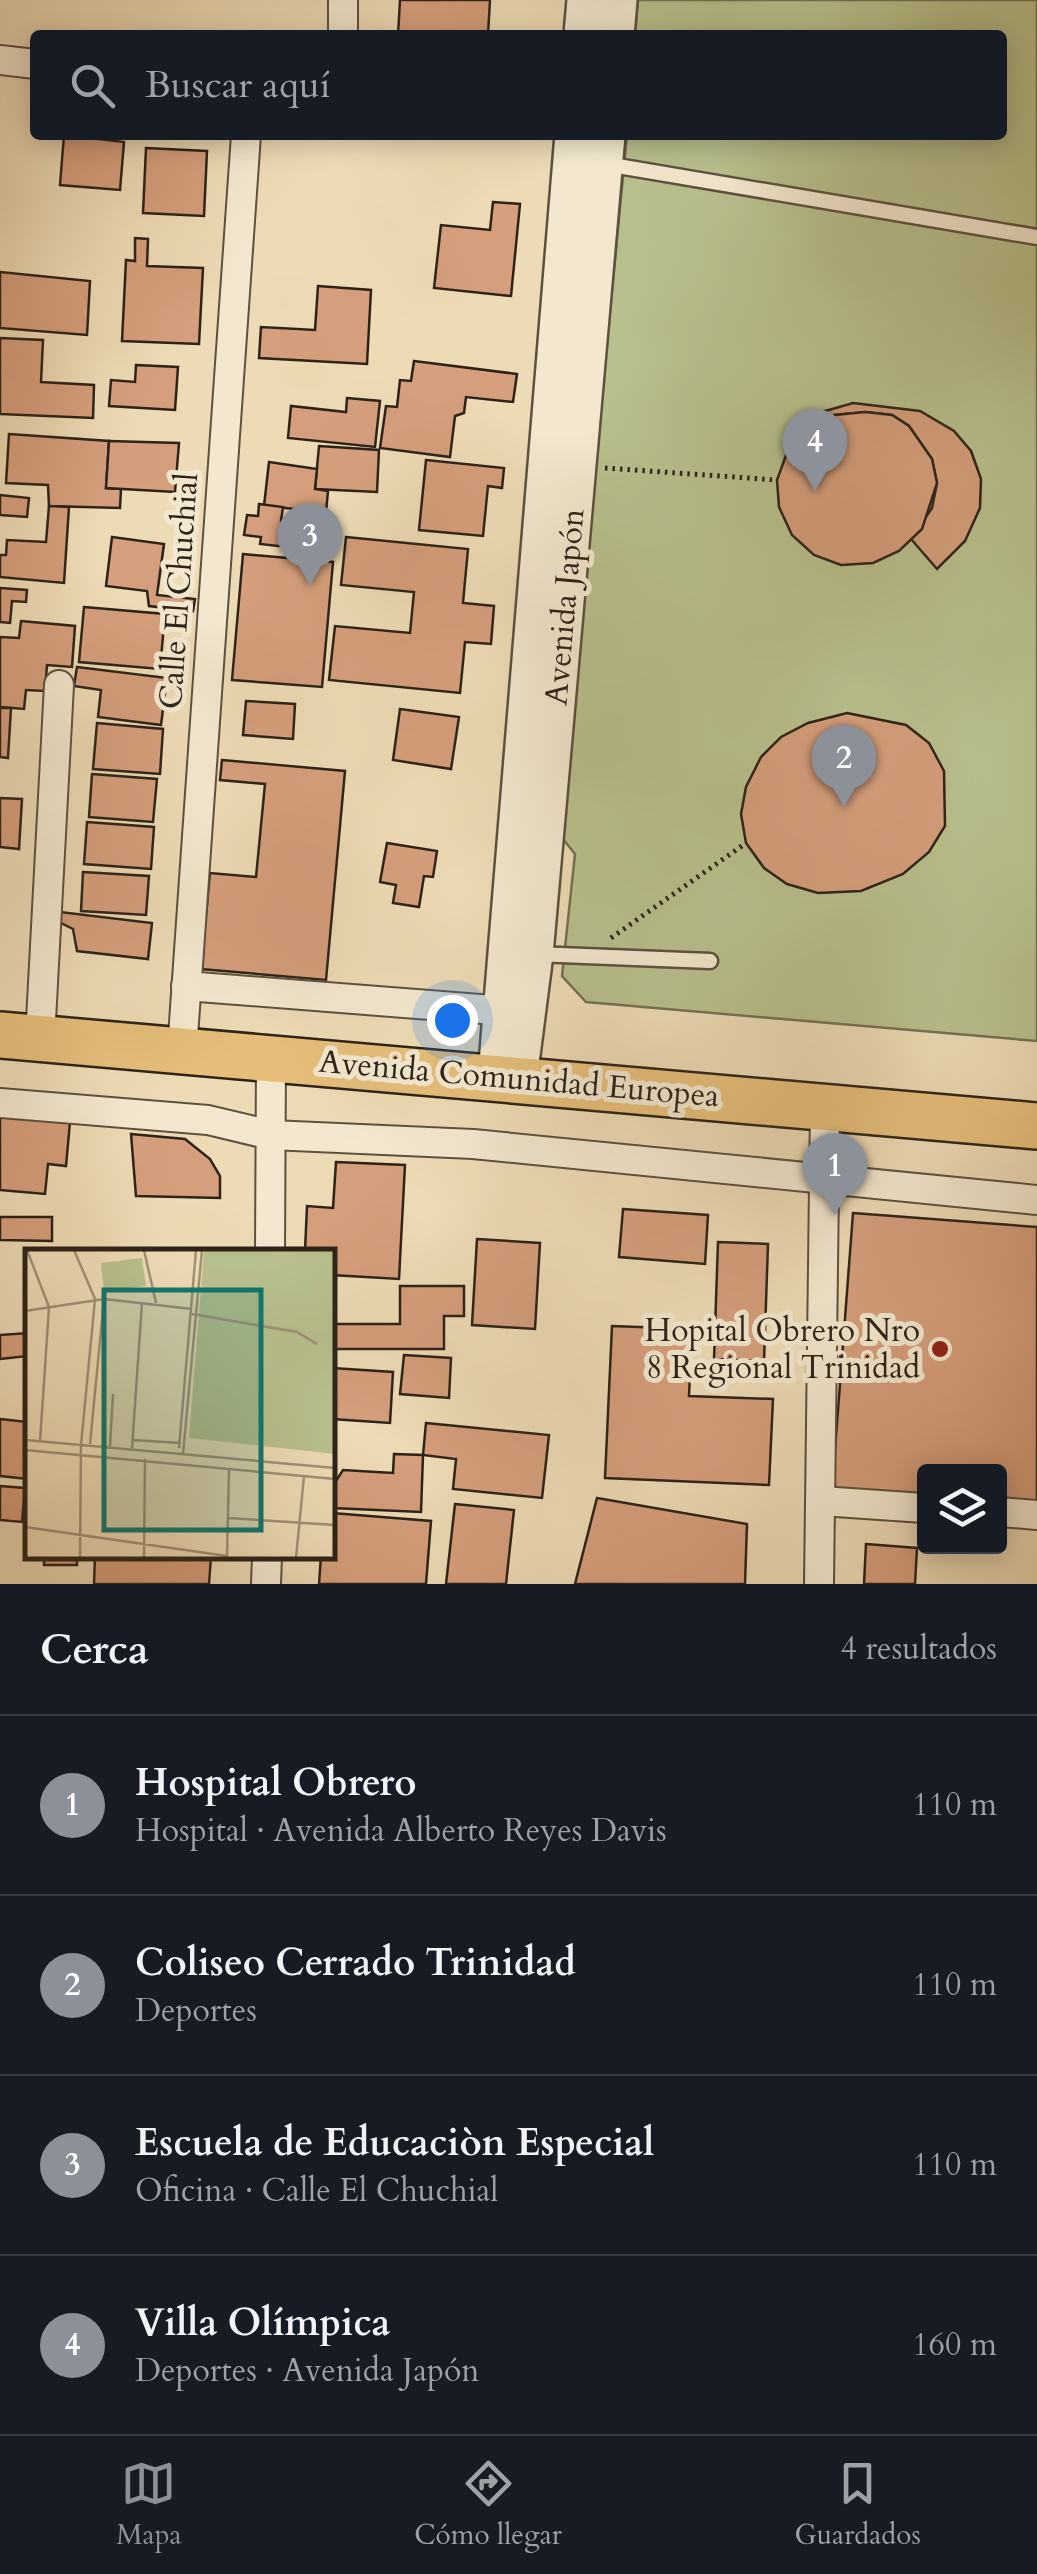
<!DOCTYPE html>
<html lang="es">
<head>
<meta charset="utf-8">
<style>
  body { margin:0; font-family:Cardo,serif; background:#242831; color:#f1f3f6 }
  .controls { position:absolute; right:30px; bottom:30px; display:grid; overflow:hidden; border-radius:10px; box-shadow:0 5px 25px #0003 }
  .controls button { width:90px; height:90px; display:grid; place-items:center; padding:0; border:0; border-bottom:2px solid #363941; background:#171b24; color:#f1f3f6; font:50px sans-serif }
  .you { position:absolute; left:452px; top:1020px; width:35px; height:35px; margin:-25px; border:8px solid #fff; border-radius:50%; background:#1a73e8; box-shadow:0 0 0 15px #1a73e833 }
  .badge { display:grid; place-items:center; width:65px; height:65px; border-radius:50%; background:#8c9099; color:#fff; font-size:32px; font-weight:700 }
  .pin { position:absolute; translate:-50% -82px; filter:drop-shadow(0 2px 5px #0008) }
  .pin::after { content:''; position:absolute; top:52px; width:35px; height:30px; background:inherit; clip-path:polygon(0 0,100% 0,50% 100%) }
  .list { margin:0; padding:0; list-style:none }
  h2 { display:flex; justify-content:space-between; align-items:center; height:130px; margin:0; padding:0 40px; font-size:42px }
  h2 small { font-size:32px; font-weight:400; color:#9ea1a6 }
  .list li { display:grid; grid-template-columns:65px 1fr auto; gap:30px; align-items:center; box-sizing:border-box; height:180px; padding:0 40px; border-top:2px solid #363941 }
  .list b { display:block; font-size:38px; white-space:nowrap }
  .list p { margin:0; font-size:32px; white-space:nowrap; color:#9ea1a6 }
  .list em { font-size:32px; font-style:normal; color:#9ea1a6 }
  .icon { flex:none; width:55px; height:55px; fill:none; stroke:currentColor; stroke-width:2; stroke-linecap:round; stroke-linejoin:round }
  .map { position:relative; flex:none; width:1037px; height:1584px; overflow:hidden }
  .search { position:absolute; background:#171b24; box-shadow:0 5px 25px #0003; left:30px; right:30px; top:30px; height:110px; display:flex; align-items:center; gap:25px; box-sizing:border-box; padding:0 35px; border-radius:10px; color:#9ea1a6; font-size:38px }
  .sheet { height:850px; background:#171b24 }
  nav { display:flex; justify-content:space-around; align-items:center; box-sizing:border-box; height:140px; border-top:2px solid #363941; background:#171b24; font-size:28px; color:#9ea1a6 }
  nav a { display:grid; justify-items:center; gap:5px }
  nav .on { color:#8c9099 }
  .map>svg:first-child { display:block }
  .green { fill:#b8c08d; stroke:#727253; stroke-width:2.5 }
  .building { fill:#d59e7c; stroke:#2d2319; stroke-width:2.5 }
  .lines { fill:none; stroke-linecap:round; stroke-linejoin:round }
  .service-casing { stroke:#5d5140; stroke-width:19 }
  .minor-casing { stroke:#5d5140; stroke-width:32 }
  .tertiary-casing { stroke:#5d5140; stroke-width:40 }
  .trunk-casing { stroke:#2d2319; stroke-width:50 }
  .path { stroke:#2d2319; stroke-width:5; stroke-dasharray:2.5 5; stroke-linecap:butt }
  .service { stroke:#f3e8cf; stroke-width:14 }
  .minor { stroke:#f3e8cf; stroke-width:28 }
  .tertiary { stroke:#f3e8cf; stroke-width:35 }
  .trunk { stroke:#e6be7a; stroke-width:45 }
  .poi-dot { fill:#8f2418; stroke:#f3e8cf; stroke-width:4 }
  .labels { text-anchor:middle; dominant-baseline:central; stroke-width:10; stroke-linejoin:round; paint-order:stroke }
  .street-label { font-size:32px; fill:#2d2319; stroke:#f3e8cf }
  .poi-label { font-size:32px; fill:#2d2319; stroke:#f3e8cf; text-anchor:end }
  .inset-road { fill:none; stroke:#a09177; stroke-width:2.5 }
  .view { fill:#0f766e; fill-opacity:0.15; stroke:#0f766e; stroke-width:5 }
  .inset-edge { fill:none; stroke:#2d2319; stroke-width:5 }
</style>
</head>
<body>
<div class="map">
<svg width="1037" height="1584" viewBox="0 0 1037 1584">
  <rect width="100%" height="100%" fill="#eddbb5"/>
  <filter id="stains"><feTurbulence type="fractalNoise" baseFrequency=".002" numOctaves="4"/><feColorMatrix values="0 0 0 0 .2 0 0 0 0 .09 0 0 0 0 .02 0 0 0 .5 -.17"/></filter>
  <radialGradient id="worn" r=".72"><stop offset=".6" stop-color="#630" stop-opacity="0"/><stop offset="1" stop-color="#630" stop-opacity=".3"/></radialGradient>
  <path class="green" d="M638,0H1037V1041L586,1002L562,976L575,854L560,835L627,135H1002V35H635Z"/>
  <g class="building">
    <path d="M400,0H490L488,35H398Z"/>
    <path d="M64,135L124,142L120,190L60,185Z"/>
    <path d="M146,148L207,151L204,216L143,213Z"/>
    <path d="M493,202L520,204L511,296L434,288L441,225L490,230Z"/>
    <path d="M135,238L148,239L147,266L203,268L199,344L122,341L126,260L135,261Z"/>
    <path d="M0,272L90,281L87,335L0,328Z"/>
    <path d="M318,286L371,290L367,364L259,358L261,327L315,330Z"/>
    <path d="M0,338L43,340L41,382L94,385L93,418L0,414Z"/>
    <path d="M414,361L517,374L513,402L466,397L464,413L455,416L450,457L380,448L386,406L397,407L400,380L411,381Z"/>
    <path d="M136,365L178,367L175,410L109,406L111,380L135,382Z"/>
    <path d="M347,398L380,401L375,447L288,438L291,406L346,412Z"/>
    <path d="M853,403L920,411L954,431L971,451L981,479L980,508L965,541L937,569L911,539L932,508L937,483L932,459L909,426L892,415L865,412L835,415L804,434L798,427L822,412Z"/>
    <path d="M865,412L892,415L909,426L932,459L937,483L922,529L899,551L873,563L841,565L814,555L792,535L779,507L777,480L788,450L804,434L835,415Z"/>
    <path d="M9,434L109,441L106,488L121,489L120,508L49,506L48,485L6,483Z"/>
    <path d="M109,441L179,443L175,492L106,488Z"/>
    <path d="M319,446L379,450L377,492L315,489Z"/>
    <path d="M426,460L504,468L502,488L488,486L483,536L419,530Z"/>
    <path d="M269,462L317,469L315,489L328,491L326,512L264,506Z"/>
    <path d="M0,495L29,498L27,517L0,515Z"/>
    <path d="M259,504L283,507L281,521L317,525L314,550L260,544L261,537L244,535L247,515L258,516Z"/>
    <path d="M49,506L69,507L64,583L0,577V555H6L7,540L46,542Z"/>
    <path d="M112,537L164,544L157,595L195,599L193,611L149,606L147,591L106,586Z"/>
    <path d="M346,537L468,549L463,603L494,606L491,644L465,642L460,693L329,680L335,626L410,633L414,592L341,585Z"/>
    <path d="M243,554L333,562L322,687L232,680Z"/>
    <path d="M0,588L27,590L26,602L12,601L10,623L0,622Z"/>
    <path d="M84,607L165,614L160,669L79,662Z"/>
    <path d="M21,621L75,626L72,667L47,665L45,691L26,690L24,709L0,707V637L19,638Z"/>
    <path d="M77,667L167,678L161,725L98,717L101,690L74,686Z"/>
    <path d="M246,701L295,704L293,739L243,735Z"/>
    <path d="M0,708H11L8,758L0,757Z"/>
    <path d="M400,709L459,717L451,769L393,760Z"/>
    <path d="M847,713L906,725L929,743L944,771L945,826L929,852L903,874L861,891L818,893L787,884L764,868L746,843L741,814L746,787L761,757L781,737L808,723Z"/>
    <path d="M97,723L163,729L160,774L93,769Z"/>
    <path d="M222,760L345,771L326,980L201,969L210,873L256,877L265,784L220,780Z"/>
    <path d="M92,774L157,779L153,822L89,817Z"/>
    <path d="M0,798L22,799L19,849L0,847Z"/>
    <path d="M87,822L154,827L151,869L84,864Z"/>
    <path d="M387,843L437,851L433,877L424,876L419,907L393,903L396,885L380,882Z"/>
    <path d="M83,872L149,876L146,915L81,911Z"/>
    <path d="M60,912L152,923L148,959L77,951L73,929L59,922Z"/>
    <path d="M0,1117L70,1122L66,1166L48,1164L45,1194L0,1190Z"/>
    <path d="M131,1134L185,1139L210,1159L220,1176V1198L136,1196Z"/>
    <path d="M336,1162L405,1165L399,1279L332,1275V1251H305L307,1206L333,1208Z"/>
    <path d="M623,1209L708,1215L705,1264L619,1257Z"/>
    <path d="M853,1213L1037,1227V1505L1000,1502V1471H924V1496L832,1489Z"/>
    <path d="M0,1217H52V1241L0,1240Z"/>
    <path d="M477,1239L540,1243L535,1329L472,1325Z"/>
    <path d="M718,1242L768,1244L764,1361L714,1359Z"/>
    <path d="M400,1286H464V1316H444V1349H332V1324H400Z"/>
    <path d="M612,1326L692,1329L689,1396L773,1399L769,1485L605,1478Z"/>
    <path d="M28,1333V1356L0,1359V1335Z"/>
    <path d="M404,1355L451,1358L449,1398L400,1394Z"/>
    <path d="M332,1368L393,1372L390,1423L332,1419Z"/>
    <path d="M0,1419L28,1422V1479L0,1476Z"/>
    <path d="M426,1423L549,1435L542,1498L453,1489L456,1459L423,1455Z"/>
    <path d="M394,1454L423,1455L421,1512L332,1508V1487L343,1470L393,1473Z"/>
    <path d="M0,1486L25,1488L22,1522L0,1520Z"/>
    <path d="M597,1498L747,1524L745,1584H575Z"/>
    <path d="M455,1504L514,1510L506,1584H446Z"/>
    <path d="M332,1513L431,1521L426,1584H319L321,1556H332Z"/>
    <path d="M866,1544L917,1548L915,1584H864Z"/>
    <rect x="44" y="1556" width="33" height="9"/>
    <path d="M95,1556H211L209,1584H94Z"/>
  </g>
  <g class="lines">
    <defs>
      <g id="service">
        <path d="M606,164L1037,237"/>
        <path d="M535,954L710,961"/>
      </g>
      <g id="minor">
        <path d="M343,35V0"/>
        <path d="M0,60L35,64"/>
        <path d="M186,986L519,1012"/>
        <path d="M40,1039L59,685"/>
        <path d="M182,1051L246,135"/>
        <path d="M0,1103L208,1120L271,1135L473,1144L1037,1200"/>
        <path d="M270,1251L271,1058"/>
        <path d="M821,1501L924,1508"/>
        <path d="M1000,1512L1037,1515"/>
        <path d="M266,1584L267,1556"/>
        <path d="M819,1584L825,1107"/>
      </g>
      <g id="tertiary">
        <path d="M582,35L585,0"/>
        <path d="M616,35L619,0"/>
        <path d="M496,1076L573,135"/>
        <path d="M519,1078L535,954L607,135"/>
      </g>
      <path id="trunk" d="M0,1035L1037,1126"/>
    </defs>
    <use href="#service" class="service-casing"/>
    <use href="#minor" class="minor-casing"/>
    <use href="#tertiary" class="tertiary-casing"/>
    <use href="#trunk" class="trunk-casing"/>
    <g class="path">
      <path d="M605,468L777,480"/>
      <path d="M611,938L746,843"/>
    </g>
    <use href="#service" class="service"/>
    <use href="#minor" class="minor"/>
    <use href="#tertiary" class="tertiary"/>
    <use href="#trunk" class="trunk"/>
  </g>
  <circle class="poi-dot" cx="940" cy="1349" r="10"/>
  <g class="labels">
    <g class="street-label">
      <text transform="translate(179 591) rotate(-86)">Calle El Chuchial</text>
      <text transform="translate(565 607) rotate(-85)">Avenida Japón</text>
      <text transform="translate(519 1079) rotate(5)">Avenida Comunidad Europea</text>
    </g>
    <g class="poi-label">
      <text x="920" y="1331">Hopital Obrero Nro<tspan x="920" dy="37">8 Regional Trinidad</tspan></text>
    </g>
  </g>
  <g transform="translate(25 1249)">
    <rect width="310" height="310" fill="#eddbb5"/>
    <path d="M179,1H310V205L164,189ZM117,9L121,37L79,42L76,14Z" fill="#b8c08d"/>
    <path class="inset-road" d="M2,1L24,58L15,193M49,1L70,50L56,196L55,309M119,1L131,54M0,62L79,50L167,60M167,65L272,83L292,95M0,191L310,219M107,191L156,194M65,195L79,50M85,197L88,145M107,199L117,54M154,199L171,1M0,201L310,230M158,205L177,1M204,269L310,276M0,278L202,307M202,308L204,220M119,309L120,210M271,309L279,227"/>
    <path class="view" d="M79,41H236V281H79Z"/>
    <rect width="310" height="310" class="inset-edge"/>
  </g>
  <rect width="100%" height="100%" filter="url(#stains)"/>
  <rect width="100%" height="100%" fill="url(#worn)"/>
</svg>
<div class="controls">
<button><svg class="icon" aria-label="layers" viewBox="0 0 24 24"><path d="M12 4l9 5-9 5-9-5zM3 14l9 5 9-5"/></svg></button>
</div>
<div class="you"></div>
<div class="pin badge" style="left:835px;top:1215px">1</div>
<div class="pin badge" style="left:844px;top:807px">2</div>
<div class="pin badge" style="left:310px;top:585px">3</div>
<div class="pin badge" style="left:815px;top:491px">4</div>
<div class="search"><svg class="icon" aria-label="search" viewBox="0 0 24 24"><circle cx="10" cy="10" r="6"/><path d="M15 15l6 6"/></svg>Buscar aquí</div>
</div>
<section class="sheet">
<h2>Cerca<small>4 resultados</small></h2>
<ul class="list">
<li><span class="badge">1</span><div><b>Hospital Obrero</b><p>Hospital · Avenida Alberto Reyes Davis</p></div><em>110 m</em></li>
<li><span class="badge">2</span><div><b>Coliseo Cerrado Trinidad</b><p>Deportes</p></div><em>110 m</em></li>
<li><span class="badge">3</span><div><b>Escuela de Educaciòn Especial</b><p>Oficina · Calle El Chuchial</p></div><em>110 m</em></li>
<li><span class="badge">4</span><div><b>Villa Olímpica</b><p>Deportes · Avenida Japón</p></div><em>160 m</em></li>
</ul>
</section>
<nav>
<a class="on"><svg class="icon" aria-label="map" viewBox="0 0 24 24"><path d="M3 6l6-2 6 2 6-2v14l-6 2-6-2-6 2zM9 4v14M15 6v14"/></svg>Mapa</a>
<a><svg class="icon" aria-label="directions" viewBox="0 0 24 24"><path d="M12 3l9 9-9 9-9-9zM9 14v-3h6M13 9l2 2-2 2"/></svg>Cómo llegar</a>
<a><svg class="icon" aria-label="saved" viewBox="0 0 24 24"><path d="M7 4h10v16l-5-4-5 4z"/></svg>Guardados</a>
</nav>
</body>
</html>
